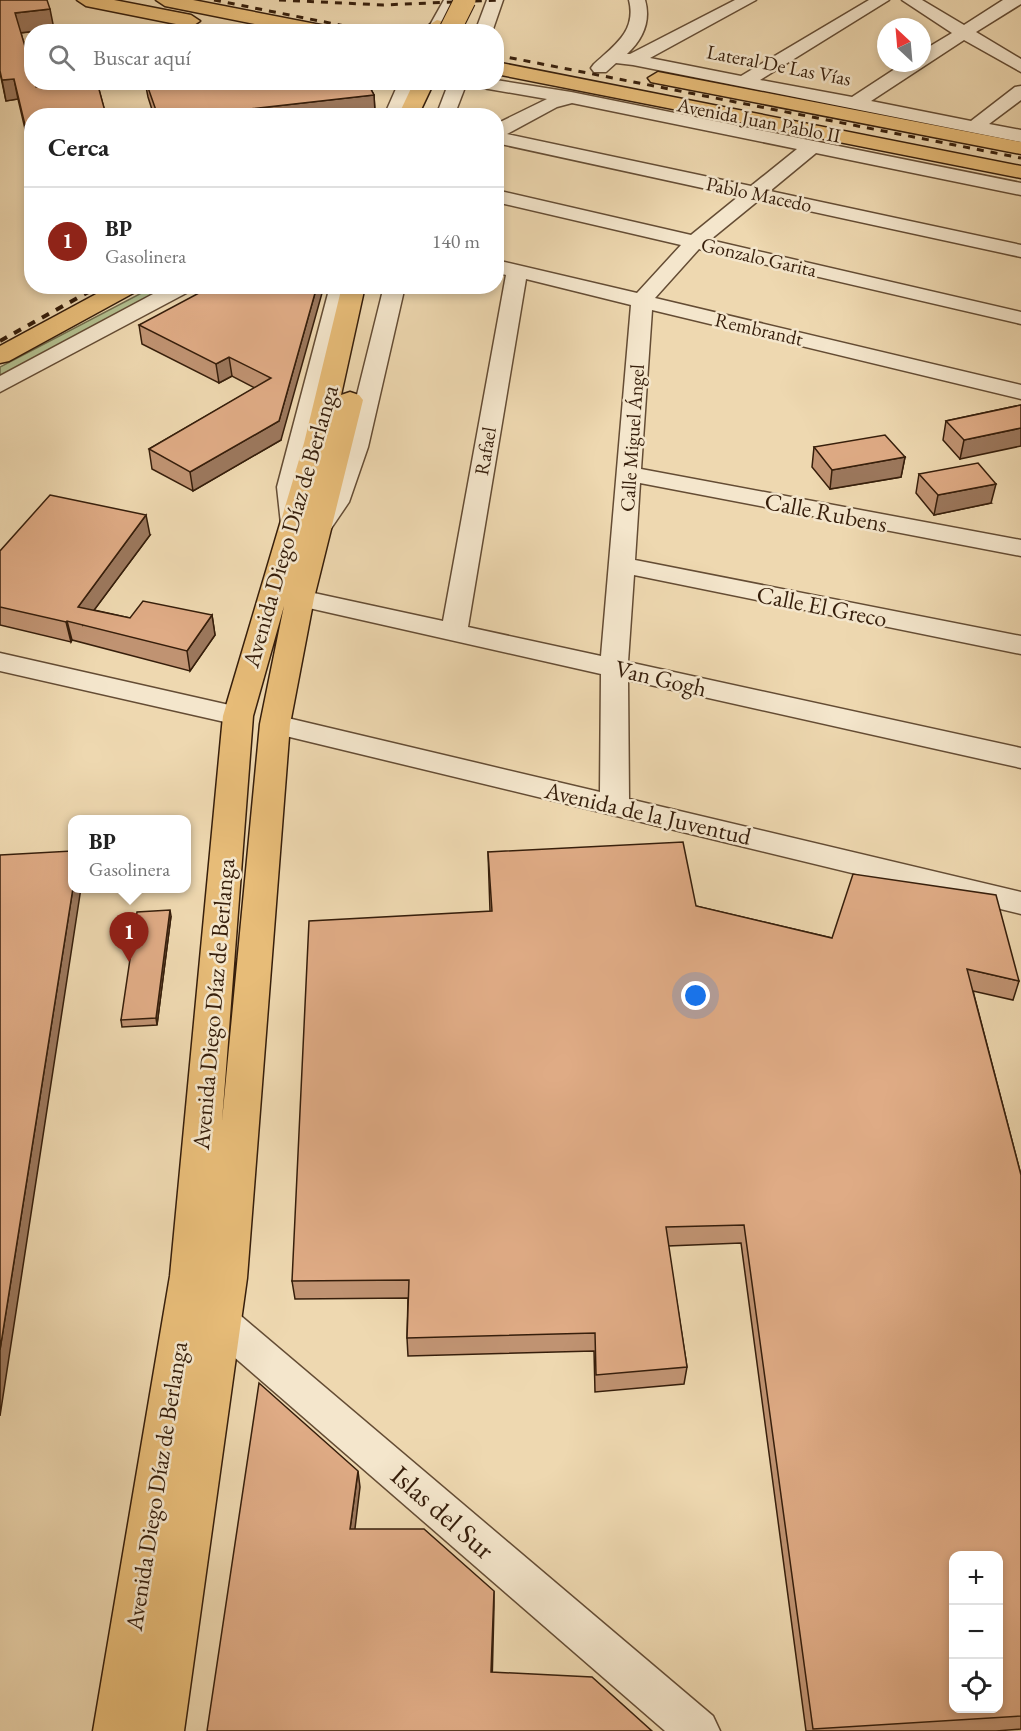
<!DOCTYPE html>
<html lang="es">
<head>
<meta charset="utf-8">
<style>
  body { margin:0; font-family:"EB Garamond",serif; background:#f6f6f6; color:#222 }
  .controls { position:absolute; right:18px; bottom:18px; display:grid; overflow:hidden; border-radius:12px; box-shadow:0 3px 9px #0003 }
  .controls button { width:54px; height:54px; display:grid; place-items:center; padding:0; border:0; border-bottom:2px solid #e0e0e0; background:#fff; color:#222; font:30px sans-serif }
  .compass { position:absolute; left:877px; top:18px; width:54px; height:54px; border-radius:50%; background:#fff; box-shadow:0 3px 9px #0003; rotate:334deg }
  .you { position:absolute; left:696px; top:996px; width:21px; height:21px; margin:-15px; border:4px solid #fff; border-radius:50%; background:#1a73e8; box-shadow:0 0 0 9px #1a73e833 }
  .badge { display:grid; place-items:center; width:39px; height:39px; border-radius:50%; background:#8f2418; color:#fff; font-size:20px; font-weight:700 }
  .pin { position:absolute; translate:-50% -50px; filter:drop-shadow(0 2px 3px #0008) }
  .pin::after { content:''; position:absolute; top:32px; width:21px; height:18px; background:inherit; clip-path:polygon(0 0,100% 0,50% 100%) }
  .popup { position:absolute; left:68px; top:815px; width:123px; height:78px; box-sizing:border-box; display:grid; place-content:center; border-radius:12px; background:#fff; filter:drop-shadow(0 2px 4px #0005); font-size:20px; white-space:nowrap; color:#767676 }
  .popup b { font-size:22px; color:#222 }
  .popup::after { content:''; position:absolute; left:50%; top:100%; margin-left:-12px; border:12px solid transparent; border-top-color:#fff }
  .list { margin:0; padding:0; list-style:none }
  h2 { display:flex; justify-content:space-between; align-items:center; height:78px; margin:0; padding:0 24px; font-size:26px }
  h2 small { font-size:20px; font-weight:400; color:#767676 }
  .list li { display:grid; grid-template-columns:39px 1fr auto; gap:18px; align-items:center; box-sizing:border-box; height:108px; padding:0 24px; border-top:2px solid #e0e0e0 }
  .list b { display:block; font-size:22px; white-space:nowrap }
  .list p { margin:0; font-size:20px; white-space:nowrap; color:#767676 }
  .list em { font-size:20px; font-style:normal; color:#767676 }
  .icon { flex:none; width:33px; height:33px; fill:none; stroke:currentColor; stroke-width:2; stroke-linecap:round; stroke-linejoin:round }
  .map { position:relative; flex:none; width:1021px; height:1731px; overflow:hidden }
  .search { position:absolute; background:#fff; box-shadow:0 3px 9px #0003; left:24px; top:24px; width:480px; height:66px; display:flex; align-items:center; gap:15px; box-sizing:border-box; padding:0 21px; border-radius:24px; color:#767676; font-size:22px }
  .panel { position:absolute; background:#fff; box-shadow:0 3px 9px #0003; left:24px; top:108px; width:480px; height:186px; border-radius:24px }
  .map>svg:first-child { display:block }
  .green { fill:#b3c090; stroke:#746f4e; stroke-width:1.5 }
  .lines { fill:none; stroke-linecap:round; stroke-linejoin:round }
  .minor-casing { stroke:#644c34; stroke-width:3 }
  .major-casing { stroke:#361e0b; stroke-width:3 }
  .minor { fill:#f4e6cc; fill-rule:evenodd }
  .major { fill:#e7bc78; fill-rule:evenodd }
  .rail-far1 { stroke:#361e0b; stroke-width:3; stroke-dasharray:7 7; stroke-linecap:butt }
  .rail { stroke:#361e0b; stroke-width:4; stroke-dasharray:8 8; stroke-linecap:butt }
  .major-bridge-casing { stroke:#361e0b; stroke-width:23; stroke-linecap:butt }
  .major-bridge { stroke:#e7bc78; stroke-width:21 }
  .wall { fill:#c09372; stroke:#361e0b; stroke-width:1.5 }
  .shaded-wall { fill:#9c785d; stroke:#361e0b; stroke-width:1.5 }
  .building { fill:#dfab85; stroke:#361e0b; stroke-width:1.5; fill-rule:evenodd }
  .labels { text-anchor:middle; dominant-baseline:central; stroke-width:5; stroke-linejoin:round; paint-order:stroke }
  .far-street-label { font-size:20px; fill:#361e0b; stroke:#f4e6cc }
  .street-label { font-size:24px; fill:#361e0b; stroke:#f4e6cc }
  .near-street-label { font-size:28px; fill:#361e0b; stroke:#f4e6cc }
</style>
</head>
<body>
<div class="map">
<svg width="1021" height="1731" viewBox="0 0 1021 1731">
  <rect width="100%" height="100%" fill="#eed8b0"/>
  <filter id="stains"><feTurbulence type="fractalNoise" baseFrequency=".00333" numOctaves="4"/><feColorMatrix values="0 0 0 0 .2 0 0 0 0 .09 0 0 0 0 .02 0 0 0 .5 -.17"/></filter>
  <radialGradient id="worn" r=".72"><stop offset=".6" stop-color="#630" stop-opacity="0"/><stop offset="1" stop-color="#630" stop-opacity=".3"/></radialGradient>
  <path class="green" d="M153,287H173L0,378V367Z"/>
  <g class="lines">
    <defs>
      <g id="minor">
        <path d="M444,0H460L443,32H426Z"/>
        <path d="M487,0H503L492,32H475Z"/>
        <path d="M629,0H645C651,21 643,39 627,54H630L735,0H756L650,58L741,76L869,0H889L760,80L852,97L904,63H922V51L952,33L902,0H922L964,25L1003,0H1021V4L976,32L1021,59V72L964,40L871,101L971,121L1015,87L1021,86V100L989,124L1021,130V142L633,65L616,63L606,72H594L591,68L594,64C614,46 637,31 629,0Z"/>
        <path d="M496,80L571,92L1021,183V195L816,153L770,191L1021,245V257L759,200L710,240L1021,312V324L699,249L655,298L1021,385V399L652,310L641,469L1021,540V556L640,483L635,560L1021,636V654L634,575L628,662L1021,748V768L628,680L629,799L1021,892V914L265,731L261,724L265,717L275,715L600,792L601,674L300,606L291,604L287,598L291,592L300,590L443,621L506,275L496,272V260L637,293L681,245L496,202V190L691,235L739,196L496,143V124L547,99L477,87L468,82H496ZM572,103L797,149L751,186L507,134L557,107ZM526,279L631,305L601,656L468,627Z"/>
        <path d="M399,82H417L402,116H384Z"/>
        <path d="M449,82H467L454,116H436Z"/>
        <path d="M168,286H195L192,290L0,392V376Z"/>
        <path d="M330,286H351L301,487L305,524L302,529L293,531L284,529L281,524L277,487Z"/>
        <path d="M384,286H405L368,447L349,502L328,533L319,536L310,533L307,528L325,502L344,447Z"/>
        <path d="M0,653L238,707L248,709L252,716L248,723L238,725L0,671Z"/>
        <path d="M208,1294L221,1299L713,1716L720,1731H665L195,1323L190,1311L195,1299Z"/>
      </g>
      <g id="major">
        <path d="M77,0H114L191,15L200,21L191,27L86,6Z"/>
        <path d="M156,0H193L326,26L335,32H295L165,6Z"/>
        <path d="M437,20L444,22L451,32H418Z"/>
        <path d="M496,62L1021,166V178L496,74Z"/>
        <path d="M658,72L1021,142V154L651,82L648,78Z"/>
        <path d="M414,82H434L418,116H398Z"/>
        <path d="M111,286H140L137,291L9,361L0,363V346Z"/>
        <path d="M342,286H365L341,395L350,392L359,395L363,400L314,598L290,724L247,1278L184,1731H93L170,1276L223,716L304,443ZM284,606L260,724L222,1121L253,716Z"/>
      </g>
    </defs>
    <use href="#minor" class="minor-casing"/>
    <use href="#major" class="major-casing"/>
    <use href="#minor" class="minor"/>
    <use href="#major" class="major"/>
    <g class="rail-far1">
      <path d="M214,0L375,32"/>
      <path d="M279,0L383,5L499,0"/>
      <path d="M496,55L1021,158"/>
      <path d="M88,293L100,286"/>
    </g>
    <path class="rail" d="M0,341L90,291"/>
    <defs>
      <path id="major-bridge" d="M449,32L465,0"/>
    </defs>
    <use href="#major-bridge" class="major-bridge-casing"/>
    <use href="#major-bridge" class="major-bridge"/>
  </g>
  <g class="wall">
    <path d="M0,0L54,29L21,33L36,87L97,82L106,116H32V145L29,146L18,99L6,101L0,73Z"/>
    <path d="M145,82H367L374,95L375,112L346,116H154L148,97Z"/>
    <path d="M259,286L281,440L193,491L152,469L149,449L255,388L232,376L219,383L142,344L139,325Z"/>
    <path d="M1021,405L960,459L943,440L946,421Z"/>
    <path d="M814,447L905,457L901,477L830,489L812,467Z"/>
    <path d="M919,474L991,503L934,515L916,493Z"/>
    <path d="M150,535L94,610L130,618L212,615L215,635L190,671L72,640L71,642L0,625V551Z"/>
    <path d="M488,852L696,906L832,938L1019,981L1013,1000L973,991L1021,1175V1729L996,1731H806L741,1243L668,1246L687,1367L684,1384L595,1392L594,1351L408,1356L407,1338L408,1298L295,1299L292,1281L490,911Z"/>
    <path d="M171,916L157,1025L122,1027L121,1020Z"/>
  </g>
  <g class="shaded-wall">
    <path d="M50,9L54,29L19,33L15,13Z"/>
    <path d="M14,79L18,99L6,101L2,80Z"/>
    <path d="M374,95L375,112L346,116H223V112Z"/>
    <path d="M32,124V145L29,146L25,125Z"/>
    <path d="M317,286H324L281,440L193,491L190,472L279,421Z"/>
    <path d="M229,357L232,376L219,383L216,364Z"/>
    <path d="M1021,428V446L960,459L964,440Z"/>
    <path d="M905,457L901,477L830,489L832,470Z"/>
    <path d="M996,484L991,503L934,515L938,495Z"/>
    <path d="M146,515L150,535L83,625L78,607Z"/>
    <path d="M212,615L215,635L190,671L187,651Z"/>
    <path d="M67,621L72,640L71,642L66,622Z"/>
    <path d="M73,888H81L0,1416V1350Z"/>
    <path d="M170,910L171,916L157,1025L156,1018Z"/>
    <path d="M358,1471L360,1487L353,1545L350,1529Z"/>
    <path d="M494,1591V1607L492,1686L491,1672Z"/>
  </g>
  <g class="building">
    <path d="M0,0H47L50,9L15,13L32,70V82H35L36,87L75,82H97L106,115L32,116V124L25,125L14,79L2,80L0,71Z"/>
    <path d="M146,82H367L374,95L223,112L224,116H158Z"/>
    <path d="M212,286H259L269,291L270,286H317L279,421L190,472L149,449L271,378L229,357L216,364L139,325Z"/>
    <path d="M1021,405V428L964,440L946,421Z"/>
    <path d="M885,435L905,457L832,470L814,447Z"/>
    <path d="M978,463L996,484L938,495L919,474Z"/>
    <path d="M50,495L146,515L78,607L130,618L143,601L212,615L187,651L67,621L66,622L0,607V551Z"/>
    <path d="M683,842L696,906L832,938L853,874L996,895L1019,981L967,969L1021,1175V1716L813,1729L744,1225L666,1227L687,1367L596,1375L595,1333L407,1338L409,1280L292,1281L309,921L492,911L488,852ZM954,1556H999V1708H954Z"/>
    <path d="M72,851L73,888L0,1350V855Z"/>
    <path d="M170,910L156,1018L121,1020L137,912Z"/>
    <path d="M259,1383L358,1471L350,1529H424L494,1591L491,1672L592,1677L652,1731H207Z"/>
  </g>
  <g class="labels">
    <g class="far-street-label">
      <text transform="translate(779 65) rotate(11)">Lateral De Las Vías</text>
      <text transform="translate(759 120) rotate(11)">Avenida Juan Pablo II</text>
      <text transform="translate(759 194) rotate(12)">Pablo Macedo</text>
      <text transform="translate(759 257) rotate(13)">Gonzalo Garita</text>
      <text transform="translate(759 329) rotate(13)">Rembrandt</text>
      <text transform="translate(632 438) rotate(-86)">Calle Miguel Ángel</text>
      <text transform="translate(485 451) rotate(-80)">Rafael</text>
    </g>
    <g class="street-label">
      <text transform="translate(826 512) rotate(11)">Calle Rubens</text>
      <text transform="translate(290 526) rotate(-74)">Avenida Diego Díaz de Berlanga</text>
      <text transform="translate(822 606) rotate(11)">Calle El Greco</text>
      <text transform="translate(661 678) rotate(13)">Van Gogh</text>
      <text transform="translate(648 813) rotate(13)">Avenida de la Juventud</text>
      <text transform="translate(213 1004) rotate(-85)">Avenida Diego Díaz de Berlanga</text>
      <text transform="translate(156 1486) rotate(-81)">Avenida Diego Díaz de Berlanga</text>
    </g>
    <g class="near-street-label">
      <text transform="translate(443 1512) rotate(41)">Islas del Sur</text>
    </g>
  </g>
  <rect width="100%" height="100%" filter="url(#stains)"/>
  <rect width="100%" height="100%" fill="url(#worn)"/>
</svg>
<div class="controls">
<button>+</button>
<button>−</button>
<button><svg class="icon" aria-label="locate" viewBox="0 0 24 24"><circle cx="12" cy="12" r="6"/><path d="M12 2v4M12 18v4M2 12h4M18 12h4"/></svg></button>
</div>
<svg class="compass" viewBox="-18 -18 36 36"><path d="M0-13l5 13h-10z" fill="#e53935"/><path d="M0 13l5-13h-10z" fill="#767676"/></svg>
<div class="you"></div>
<div class="pin badge" style="left:129px;top:962px">1</div>
<div class="popup"><b>BP</b>Gasolinera</div>
<div class="search"><svg class="icon" aria-label="search" viewBox="0 0 24 24"><circle cx="10" cy="10" r="6"/><path d="M15 15l6 6"/></svg>Buscar aquí</div>
<section class="panel">
<h2>Cerca<small></small></h2>
<ul class="list">
<li><span class="badge">1</span><div><b>BP</b><p>Gasolinera</p></div><em>140 m</em></li>
</ul>
</section>
</div>
</body>
</html>
